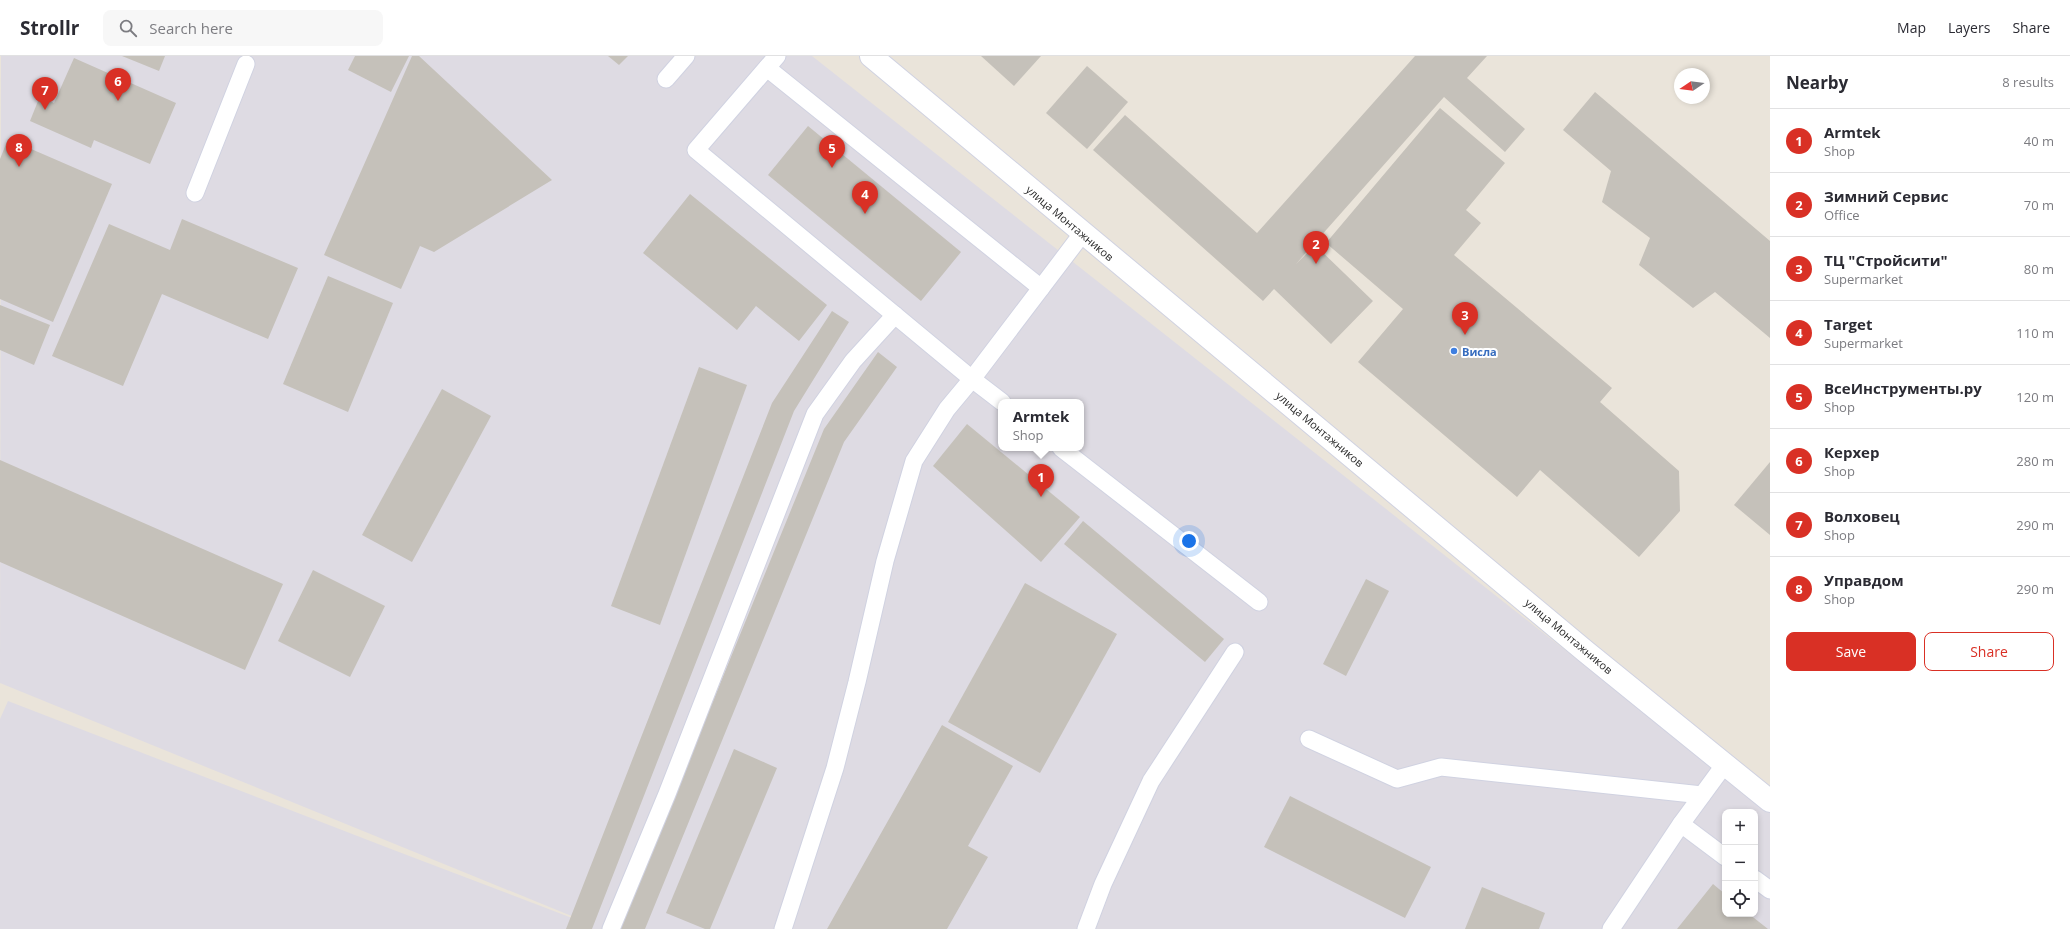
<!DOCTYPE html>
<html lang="en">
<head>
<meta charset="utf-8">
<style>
  body { margin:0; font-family:"Open Sans",sans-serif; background:#f7f7f7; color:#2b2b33 }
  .controls { position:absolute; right:12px; bottom:12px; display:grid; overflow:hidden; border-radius:8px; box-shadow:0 2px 6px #0003 }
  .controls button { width:36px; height:36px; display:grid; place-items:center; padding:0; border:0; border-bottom:1px solid #e1e1e2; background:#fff; color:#2b2b33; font:20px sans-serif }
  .compass { position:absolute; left:1674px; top:12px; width:36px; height:36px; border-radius:50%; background:#fff; box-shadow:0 2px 6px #0003; rotate:257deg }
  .you { position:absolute; left:1189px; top:485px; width:14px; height:14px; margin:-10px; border:3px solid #fff; border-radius:50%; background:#1a73e8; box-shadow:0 0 0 6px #1a73e833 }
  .badge { display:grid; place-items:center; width:26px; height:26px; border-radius:50%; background:#d93025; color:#fff; font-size:13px; font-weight:700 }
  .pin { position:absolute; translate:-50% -33px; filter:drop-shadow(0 1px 2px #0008) }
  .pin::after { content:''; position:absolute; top:21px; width:14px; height:12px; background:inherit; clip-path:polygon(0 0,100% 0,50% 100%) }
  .popup { position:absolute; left:998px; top:343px; width:86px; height:52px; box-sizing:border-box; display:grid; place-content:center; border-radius:8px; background:#fff; filter:drop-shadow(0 1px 3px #0005); font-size:13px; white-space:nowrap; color:#7c7c81 }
  .popup b { font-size:15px; color:#2b2b33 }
  .popup::after { content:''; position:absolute; left:50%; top:100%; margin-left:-8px; border:8px solid transparent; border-top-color:#fff }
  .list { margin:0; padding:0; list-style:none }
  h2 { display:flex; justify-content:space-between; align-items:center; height:52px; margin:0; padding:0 16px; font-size:17px }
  h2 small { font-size:13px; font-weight:400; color:#7c7c81 }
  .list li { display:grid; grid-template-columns:26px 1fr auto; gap:12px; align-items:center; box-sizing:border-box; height:64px; padding:0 16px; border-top:1px solid #e1e1e2 }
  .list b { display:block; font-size:15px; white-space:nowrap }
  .list p { margin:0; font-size:13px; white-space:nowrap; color:#7c7c81 }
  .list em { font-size:13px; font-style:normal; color:#7c7c81 }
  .actions { display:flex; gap:8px; padding:12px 16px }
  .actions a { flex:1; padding:9px 0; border:1px solid #d93025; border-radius:8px; text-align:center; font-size:14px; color:#d93025 }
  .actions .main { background:#d93025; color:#fff }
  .icon { flex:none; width:22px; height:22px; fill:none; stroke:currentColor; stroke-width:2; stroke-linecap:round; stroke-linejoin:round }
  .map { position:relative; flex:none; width:1770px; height:873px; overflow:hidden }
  header { display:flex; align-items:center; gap:24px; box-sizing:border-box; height:56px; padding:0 20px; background:#fff; border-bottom:1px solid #e1e1e2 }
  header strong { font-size:19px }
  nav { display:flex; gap:22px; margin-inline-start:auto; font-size:14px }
  .search { width:280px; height:36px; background:#f7f7f7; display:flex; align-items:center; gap:10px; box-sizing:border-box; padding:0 14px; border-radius:8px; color:#7c7c81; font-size:15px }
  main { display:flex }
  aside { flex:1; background:#fff }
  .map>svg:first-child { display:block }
  .industrial { fill:#dedbe3; fill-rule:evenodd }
  .building { fill:#c5c1ba }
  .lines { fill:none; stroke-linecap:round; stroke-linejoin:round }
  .lane-casing { stroke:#d0d2e1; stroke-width:19 }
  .secondary-casing { stroke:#d0d2e1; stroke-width:24 }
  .lane { stroke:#fff; stroke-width:17 }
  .secondary { stroke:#fff; stroke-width:22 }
  .shop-dot { fill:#3f7fe0; stroke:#fff; stroke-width:1.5 }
  .labels { text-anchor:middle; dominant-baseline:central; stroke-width:4; stroke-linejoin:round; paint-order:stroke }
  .street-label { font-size:11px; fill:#282828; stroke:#fff }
  .shop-label { font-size:11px; font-weight:bold; fill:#366cbe; stroke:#fff; text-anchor:start }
</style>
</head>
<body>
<header>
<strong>Strollr</strong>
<div class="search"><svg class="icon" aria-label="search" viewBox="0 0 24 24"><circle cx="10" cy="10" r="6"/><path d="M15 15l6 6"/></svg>Search here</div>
<nav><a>Map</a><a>Layers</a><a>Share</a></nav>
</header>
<main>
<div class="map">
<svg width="1770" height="873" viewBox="0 0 1770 873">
  <rect width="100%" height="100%" fill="#eae4da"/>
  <g class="industrial">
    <path d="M1,0H812L1770,756V873H570L574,861L0,627ZM1001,346H1081V392H1001ZM1725,756H1755V858H1725Z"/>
    <path d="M8,645L391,793L572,862L567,873H0V663Z"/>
  </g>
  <g class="building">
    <path d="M122,0H165L159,15Z"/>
    <path d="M355,0H409L391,36L348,14Z"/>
    <path d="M412,0H419L552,124L434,196L420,190L401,233L324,199Z"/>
    <path d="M608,0H628L619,9Z"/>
    <path d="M981,0H1041L1014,30Z"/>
    <path d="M1415,0H1487L1467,22L1525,73L1505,96L1444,41L1296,208L1315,189L1373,245L1331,288L1274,233L1263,245L1093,94L1125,59L1257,177Z"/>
    <path d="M74,2L176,47L150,108L94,84L91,92L30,65L40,40L54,47Z"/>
    <path d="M1087,10L1128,46L1087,93L1046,57Z"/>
    <path d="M1595,36L1770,185V282L1715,236L1693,252L1639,209L1650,182L1602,146L1611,115L1563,74Z"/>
    <path d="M1440,52L1505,107L1466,154L1481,167L1454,199L1612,332L1600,346L1679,415L1680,455L1639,501L1540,414L1517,441L1358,306L1403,253L1326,187Z"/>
    <path d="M808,70L961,196L921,245L768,119Z"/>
    <path d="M8,83L112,128L53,266L0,243V103Z"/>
    <path d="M690,138L827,249L799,285L756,250L737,274L643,197Z"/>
    <path d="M182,163L298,212L268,283L162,238L123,330L52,300L109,168L170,194Z"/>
    <path d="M328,220L393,247L348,356L283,328Z"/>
    <path d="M0,249L50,269L34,309L0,294Z"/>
    <path d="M832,255L849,266L794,355L592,873H566L772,347Z"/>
    <path d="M878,296L897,311L844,386L645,873H620L824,373Z"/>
    <path d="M699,311L747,329L660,569L611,550Z"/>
    <path d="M442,333L491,360L412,506L362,479Z"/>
    <path d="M967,368L1080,461L1041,506L933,410Z"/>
    <path d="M0,404L283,528L245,614L0,506Z"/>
    <path d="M1770,406V479L1734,449Z"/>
    <path d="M1083,465L1224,583L1205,606L1064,488Z"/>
    <path d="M313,514L385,550L350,621L278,585Z"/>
    <path d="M1366,523L1389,535L1346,620L1323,608Z"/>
    <path d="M1025,527L1117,578L1040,717L948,666Z"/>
    <path d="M942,669L1013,710L968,790L988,801L947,873H827Z"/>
    <path d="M734,693L777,712L710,873H705L666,857Z"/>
    <path d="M1290,740L1431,811L1405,862L1264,791Z"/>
    <path d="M1713,828L1725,838V858H1749L1768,873H1677Z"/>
    <path d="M1482,831L1545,857L1539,873H1465Z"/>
  </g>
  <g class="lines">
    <defs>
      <g id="lane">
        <path d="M777,0L696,94L972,323L947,353L914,405L885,505L857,626L835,712L783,873"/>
        <path d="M767,12L1041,232"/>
        <path d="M666,23L686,0"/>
        <path d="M195,137L246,8"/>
        <path d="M1002,346L972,323L1082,178"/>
        <path d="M1061,392L1259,546"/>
        <path d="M1309,683L1397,723L1441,711L1702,739"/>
        <path d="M1681,768L1725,801"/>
        <path d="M1755,823L1770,834"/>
        <path d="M611,873L667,738L815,358L853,305L895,259"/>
        <path d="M1086,873L1103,828L1151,725L1235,596"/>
        <path d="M1611,873L1681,768L1725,708"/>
      </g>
      <path id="secondary" d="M871,0L1585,595L1770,745"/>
    </defs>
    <use href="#lane" class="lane-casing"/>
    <use href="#secondary" class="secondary-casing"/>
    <use href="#lane" class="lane"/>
    <use href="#secondary" class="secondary"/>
  </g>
  <circle class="shop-dot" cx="1454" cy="295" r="4"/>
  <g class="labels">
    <g class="street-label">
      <text transform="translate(1070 167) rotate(40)">улица Монтажников</text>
      <text transform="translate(1320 373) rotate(40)">улица Монтажников</text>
      <text transform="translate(1569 580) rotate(40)">улица Монтажников</text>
    </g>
    <g class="shop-label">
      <text x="1462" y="295">Висла</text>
    </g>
  </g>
</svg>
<div class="controls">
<button>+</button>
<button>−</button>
<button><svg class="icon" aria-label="locate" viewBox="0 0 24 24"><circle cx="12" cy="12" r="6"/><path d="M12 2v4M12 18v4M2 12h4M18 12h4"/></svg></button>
</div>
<svg class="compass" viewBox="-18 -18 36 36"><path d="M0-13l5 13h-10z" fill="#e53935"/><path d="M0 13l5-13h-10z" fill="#7c7c81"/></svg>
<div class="you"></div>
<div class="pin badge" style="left:1041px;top:441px">1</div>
<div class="popup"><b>Armtek</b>Shop</div>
<div class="pin badge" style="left:1316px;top:208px">2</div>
<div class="pin badge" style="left:1465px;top:279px">3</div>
<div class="pin badge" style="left:865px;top:158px">4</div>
<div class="pin badge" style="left:832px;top:112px">5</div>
<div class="pin badge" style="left:118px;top:45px">6</div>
<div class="pin badge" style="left:45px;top:54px">7</div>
<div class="pin badge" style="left:19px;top:111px">8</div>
</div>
<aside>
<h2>Nearby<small>8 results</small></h2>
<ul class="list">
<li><span class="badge">1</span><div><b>Armtek</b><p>Shop</p></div><em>40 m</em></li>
<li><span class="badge">2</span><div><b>Зимний Сервис</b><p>Office</p></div><em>70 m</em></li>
<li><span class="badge">3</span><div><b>ТЦ &quot;Стройсити&quot;</b><p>Supermarket</p></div><em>80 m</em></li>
<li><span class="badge">4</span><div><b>Target</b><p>Supermarket</p></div><em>110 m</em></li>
<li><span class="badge">5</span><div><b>ВсеИнструменты.ру</b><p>Shop</p></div><em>120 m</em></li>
<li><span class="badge">6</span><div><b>Керхер</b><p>Shop</p></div><em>280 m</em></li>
<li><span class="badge">7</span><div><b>Волховец</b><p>Shop</p></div><em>290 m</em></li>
<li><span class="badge">8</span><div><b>Управдом</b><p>Shop</p></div><em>290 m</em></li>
</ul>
<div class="actions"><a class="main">Save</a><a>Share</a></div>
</aside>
</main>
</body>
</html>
